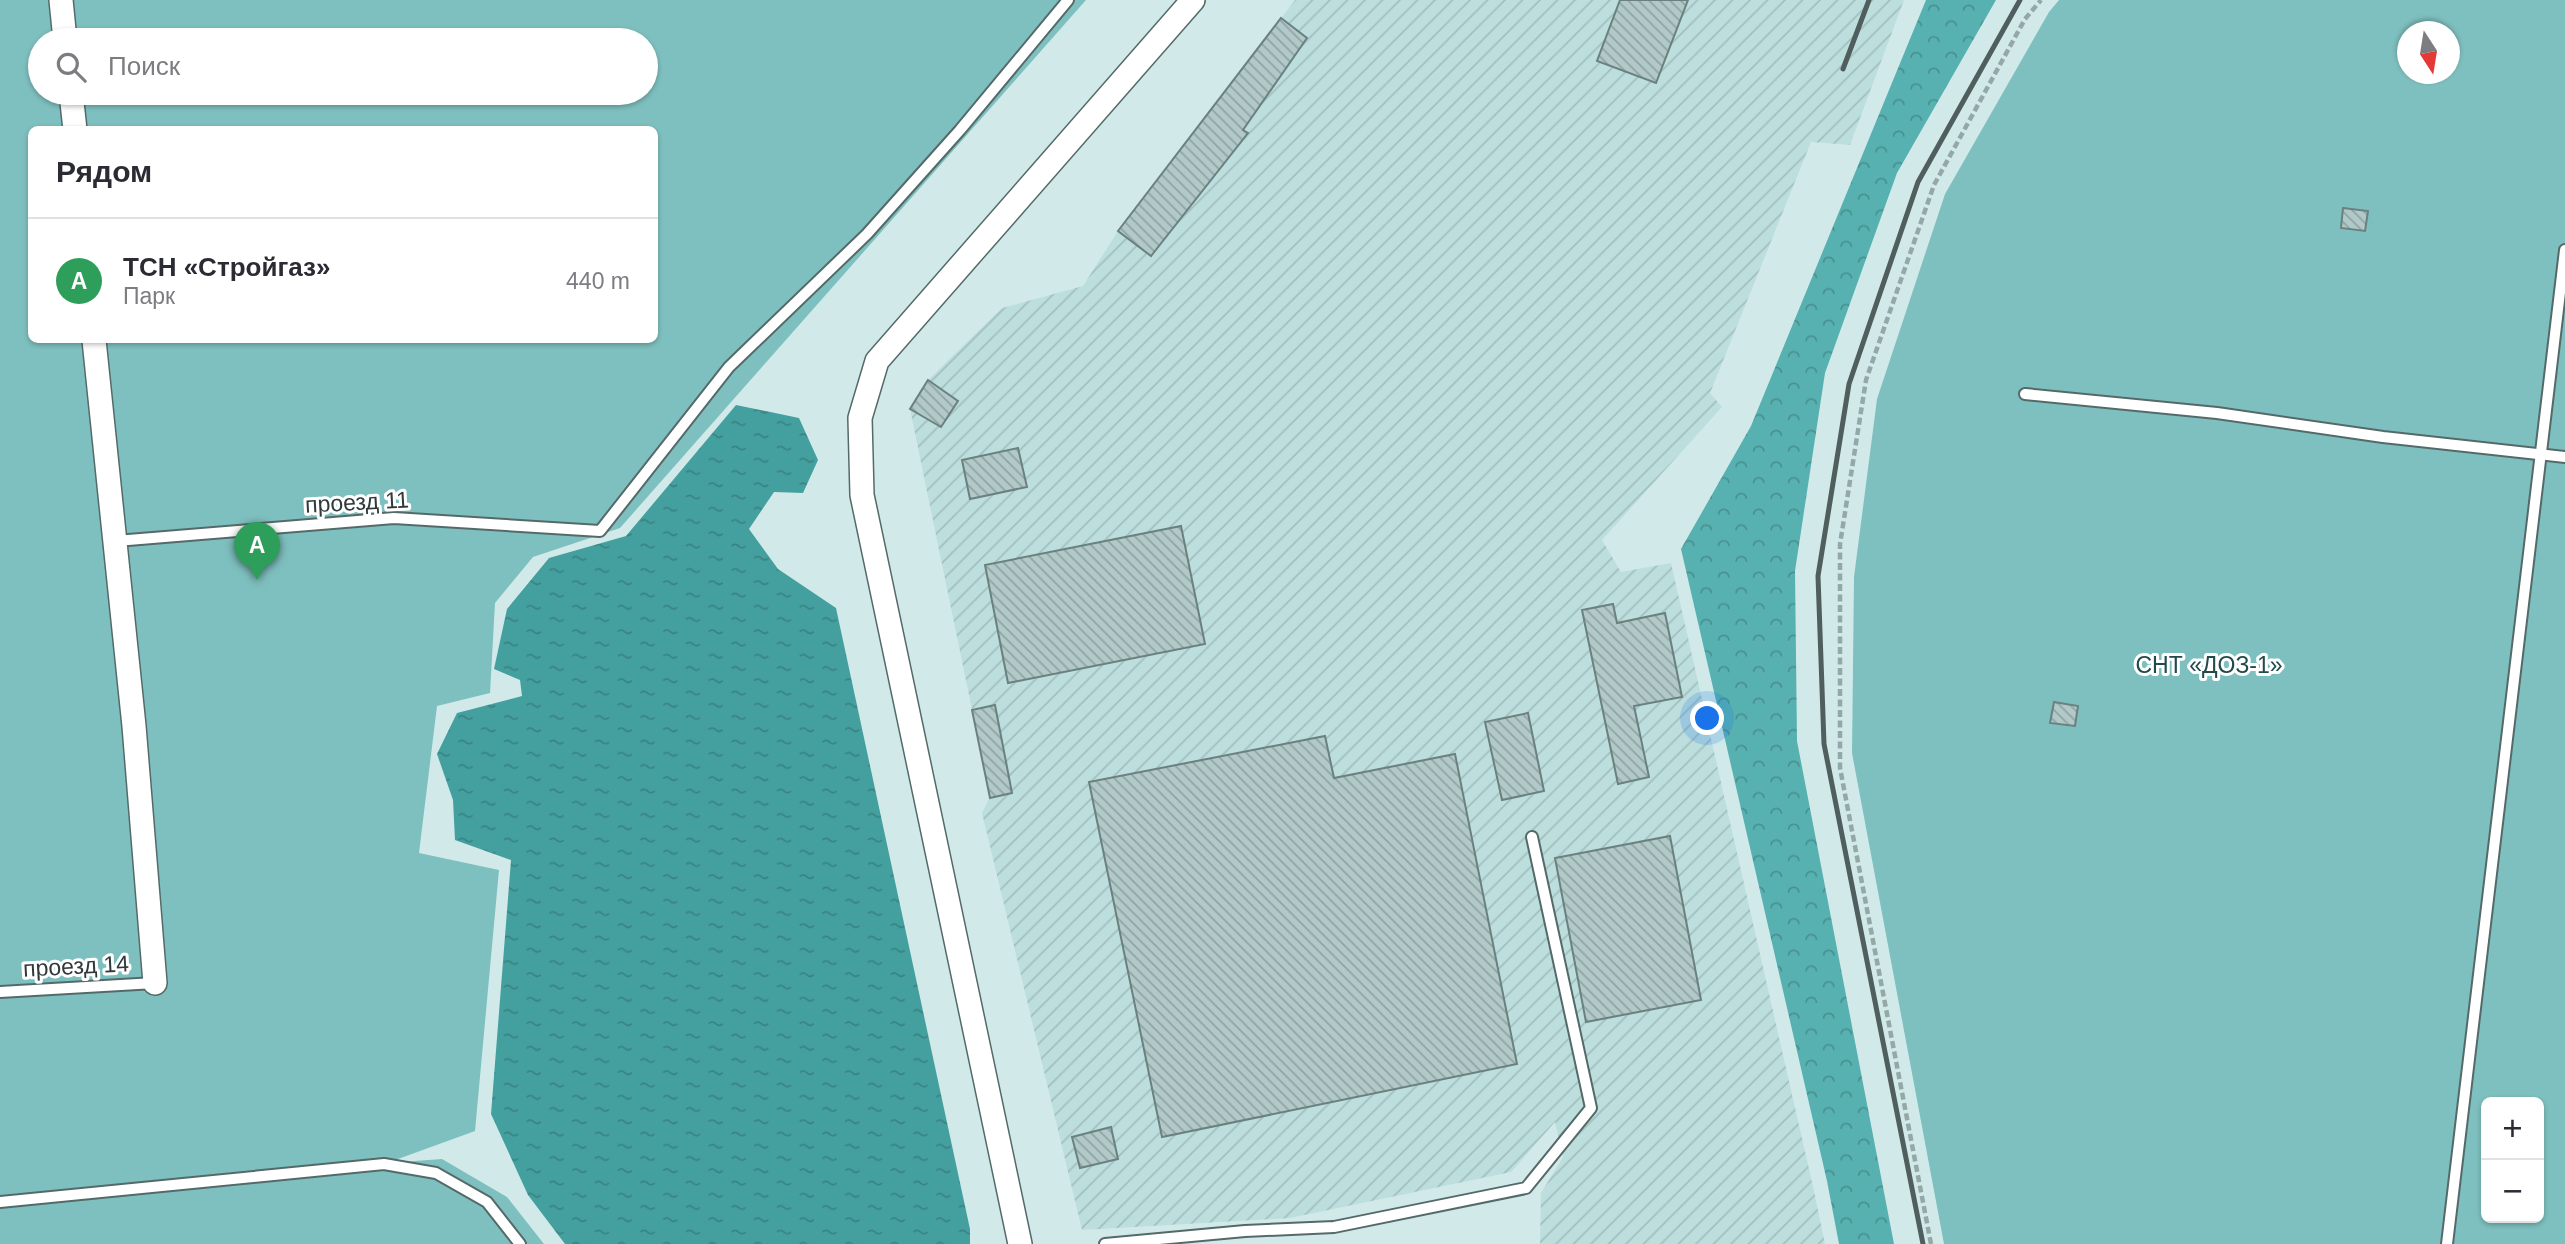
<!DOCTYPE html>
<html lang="ru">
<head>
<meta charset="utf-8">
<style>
  body { margin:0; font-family:Arial,sans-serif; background:#f2f2f3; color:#2b2b33 }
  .controls { position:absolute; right:21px; bottom:21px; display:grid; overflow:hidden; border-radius:10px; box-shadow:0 2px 5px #0004 }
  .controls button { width:63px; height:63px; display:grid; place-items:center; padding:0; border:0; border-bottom:2px solid #e1e1e2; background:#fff; color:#2b2b33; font:35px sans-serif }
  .compass { position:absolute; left:2397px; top:21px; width:63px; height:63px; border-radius:50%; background:#fff; box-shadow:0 2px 5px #0004; rotate:168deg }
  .you { position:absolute; left:1708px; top:719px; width:24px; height:24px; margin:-18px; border:5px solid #fff; border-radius:50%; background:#1a73e8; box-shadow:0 0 0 10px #1a73e833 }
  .badge { display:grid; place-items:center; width:46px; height:46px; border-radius:50%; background:#2563eb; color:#fff; font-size:23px; font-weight:700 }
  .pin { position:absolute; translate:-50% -58px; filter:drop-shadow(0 2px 4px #0008) }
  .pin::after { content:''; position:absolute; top:37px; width:24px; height:21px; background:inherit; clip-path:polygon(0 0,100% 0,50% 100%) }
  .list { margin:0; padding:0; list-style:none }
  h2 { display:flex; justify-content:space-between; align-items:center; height:91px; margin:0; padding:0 28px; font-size:30px }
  h2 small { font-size:23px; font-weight:400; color:#7c7c81 }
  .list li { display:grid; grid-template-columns:46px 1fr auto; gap:21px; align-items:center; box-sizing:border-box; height:126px; padding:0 28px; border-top:2px solid #e1e1e2 }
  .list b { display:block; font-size:26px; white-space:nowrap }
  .list p { margin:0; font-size:23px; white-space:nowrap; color:#7c7c81 }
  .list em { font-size:23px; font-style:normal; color:#7c7c81 }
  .icon { flex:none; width:38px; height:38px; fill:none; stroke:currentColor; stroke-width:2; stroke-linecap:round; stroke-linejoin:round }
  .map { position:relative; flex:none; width:2565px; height:1244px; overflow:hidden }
  .search { position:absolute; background:#fff; box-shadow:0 2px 5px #0004; left:28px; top:28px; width:630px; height:77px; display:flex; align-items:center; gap:18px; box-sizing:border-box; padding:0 24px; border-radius:38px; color:#7c7c81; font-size:26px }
  .panel { position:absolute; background:#fff; box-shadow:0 2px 5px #0004; left:28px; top:126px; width:630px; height:217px; border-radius:10px }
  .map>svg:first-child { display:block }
  .industrial { fill:url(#industrial-furrows) }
  .forest { fill:url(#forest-crowns) }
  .garden { fill:#7ec0bf; fill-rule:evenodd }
  .water { fill:url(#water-ripples) }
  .building { fill:url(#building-back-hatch); stroke:#6a8180; stroke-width:2 }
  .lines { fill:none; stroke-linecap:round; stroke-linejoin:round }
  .lane-casing { stroke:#546a69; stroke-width:14 }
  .street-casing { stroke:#546a69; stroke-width:26 }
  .path { stroke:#94a8a7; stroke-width:4.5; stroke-dasharray:7 3.5; stroke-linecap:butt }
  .lane { stroke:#fff; stroke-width:10 }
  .street { stroke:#fff; stroke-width:23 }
  .rail { stroke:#515e5e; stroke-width:5 }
  .labels { text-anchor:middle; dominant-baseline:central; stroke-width:6; stroke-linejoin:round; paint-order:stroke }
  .street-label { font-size:23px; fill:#303a3a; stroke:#fff }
  .park-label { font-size:23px; fill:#214b4b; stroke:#fff }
</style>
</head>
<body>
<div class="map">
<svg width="2565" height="1244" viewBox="0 0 2565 1244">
  <defs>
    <pattern id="industrial-furrows" width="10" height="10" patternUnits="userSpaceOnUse" patternTransform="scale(1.75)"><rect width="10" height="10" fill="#bcdedd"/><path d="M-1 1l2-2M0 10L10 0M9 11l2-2" fill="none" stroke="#a2bfbe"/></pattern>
    <pattern id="forest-crowns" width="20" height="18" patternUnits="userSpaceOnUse" patternTransform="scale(1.75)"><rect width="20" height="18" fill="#57b1b0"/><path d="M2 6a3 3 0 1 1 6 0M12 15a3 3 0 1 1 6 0" fill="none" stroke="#489190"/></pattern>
    <pattern id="water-ripples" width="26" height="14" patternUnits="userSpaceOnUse" patternTransform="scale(1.75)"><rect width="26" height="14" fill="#44a09f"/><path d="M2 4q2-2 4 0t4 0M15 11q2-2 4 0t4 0" fill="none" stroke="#398383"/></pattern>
    <pattern id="building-back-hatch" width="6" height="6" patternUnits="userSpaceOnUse" patternTransform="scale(1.75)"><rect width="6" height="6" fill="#b1c9c8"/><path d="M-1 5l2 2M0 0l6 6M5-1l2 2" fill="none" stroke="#90a4a3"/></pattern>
  </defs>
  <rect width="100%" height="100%" fill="#d1eae9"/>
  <path class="industrial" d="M1295,0H1904L1850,145L1811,142L1710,393L1722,407L1602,540L1621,572L1671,563L1814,1191L1825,1244H1540L1541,1193L1563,1157L1555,1122L1511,1172L1290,1218L1082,1230L982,813L990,797L910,409L928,380L1002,308L1083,286L1118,231Z"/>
  <path class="forest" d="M1926,0H1996L1897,173L1825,373L1795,571L1797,741L1894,1244H1839L1827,1181L1681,549L1751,426Z"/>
  <g class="garden">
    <path d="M0,0H1086L620,528L533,557L495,603L490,693L437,706L419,853L499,870L475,1131L387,1163L442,1159L507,1197L544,1244H0ZM40,40H646V93H40ZM32,130H654V340H32Z"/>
    <path d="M2059,0H2565V1244H1944L1852,753L1854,577L1877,399L1945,194L2049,12ZM2408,32H2450V74H2408ZM2486,1102H2539V1218H2486Z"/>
  </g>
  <path class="water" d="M736,405L799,418L818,460L803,493L774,492L749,529L778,569L836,608L970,1229V1244H565L528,1195L491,1114L511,860L455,840L453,800L437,754L457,713L522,696L520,680L494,669L507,609L549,558L626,536Z"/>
  <g class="building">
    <path d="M1620,0H1688L1656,83L1597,61Z"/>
    <path d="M1281,18L1307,38L1243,130L1248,133L1151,256L1118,231Z"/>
    <path d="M2343,208L2368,211L2365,231L2341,228Z"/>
    <path d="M928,380L958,401L941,427L910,409Z"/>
    <path d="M1018,448L1027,487L970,499L962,460Z"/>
    <path d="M1181,526L1205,644L1008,683L985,565Z"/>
    <path d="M1613,604L1617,623L1665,613L1682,697L1634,706L1649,777L1618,784L1582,610Z"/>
    <path d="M2054,702L2078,706L2075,726L2050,723Z"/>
    <path d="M995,705L1012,793L990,798L972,710Z"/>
    <path d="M1528,713L1544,791L1502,800L1485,722Z"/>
    <path d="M1325,736L1334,778L1455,754L1517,1064L1162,1137L1089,782Z"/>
    <path d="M1670,836L1701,1000L1586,1022L1555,858Z"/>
    <path d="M1111,1127L1118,1159L1080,1168L1072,1137Z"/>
  </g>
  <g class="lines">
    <defs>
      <g id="lane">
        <path d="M2025,394L2217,413L2383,437L2565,457"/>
        <path d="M116,541L394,518L600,531L729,367L867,234L960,130L1068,0"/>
        <path d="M0,992L155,983"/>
        <path d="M0,1202L384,1164L436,1173L487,1202L520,1244"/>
        <path d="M1105,1244L1245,1231L1334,1227L1526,1188L1591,1108L1532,837"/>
        <path d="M2447,1244L2565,250"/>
      </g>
      <g id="street">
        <path d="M61,0L65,40"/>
        <path d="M71,93L75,130"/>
        <path d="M94,340L134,726L155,983"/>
        <path d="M1020,1244L862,495L860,418L877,361L1193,0"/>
      </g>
    </defs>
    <use href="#lane" class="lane-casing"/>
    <use href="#street" class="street-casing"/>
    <path class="path" d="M1931,1244L1840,768V544L1866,380L1934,185L2025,19L2041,0"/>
    <use href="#lane" class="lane"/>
    <use href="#street" class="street"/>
    <g class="rail">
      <path d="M1843,69L1869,0"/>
      <path d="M1923,1244L1824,744L1818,576L1849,384L1918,182L2020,0"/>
    </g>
  </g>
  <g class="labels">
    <g class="street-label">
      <text transform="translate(357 502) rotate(-3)">проезд 11</text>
      <text transform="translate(76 966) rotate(-3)">проезд 14</text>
    </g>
    <g class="park-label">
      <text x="2209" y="665">СНТ «ДОЗ-1»</text>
    </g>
  </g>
</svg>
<div class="controls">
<button>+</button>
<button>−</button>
</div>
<svg class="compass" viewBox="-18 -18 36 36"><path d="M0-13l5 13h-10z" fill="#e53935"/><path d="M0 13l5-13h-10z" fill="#7c7c81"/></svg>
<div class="you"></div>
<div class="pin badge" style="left:257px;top:580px;background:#2e9e5b">A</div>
<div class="search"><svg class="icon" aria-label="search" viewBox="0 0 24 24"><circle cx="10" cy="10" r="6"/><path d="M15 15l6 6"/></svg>Поиск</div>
<section class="panel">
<h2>Рядом<small></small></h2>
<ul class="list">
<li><span class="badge" style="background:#2e9e5b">A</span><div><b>ТСН «Стройгаз»</b><p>Парк</p></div><em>440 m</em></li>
</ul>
</section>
</div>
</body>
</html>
